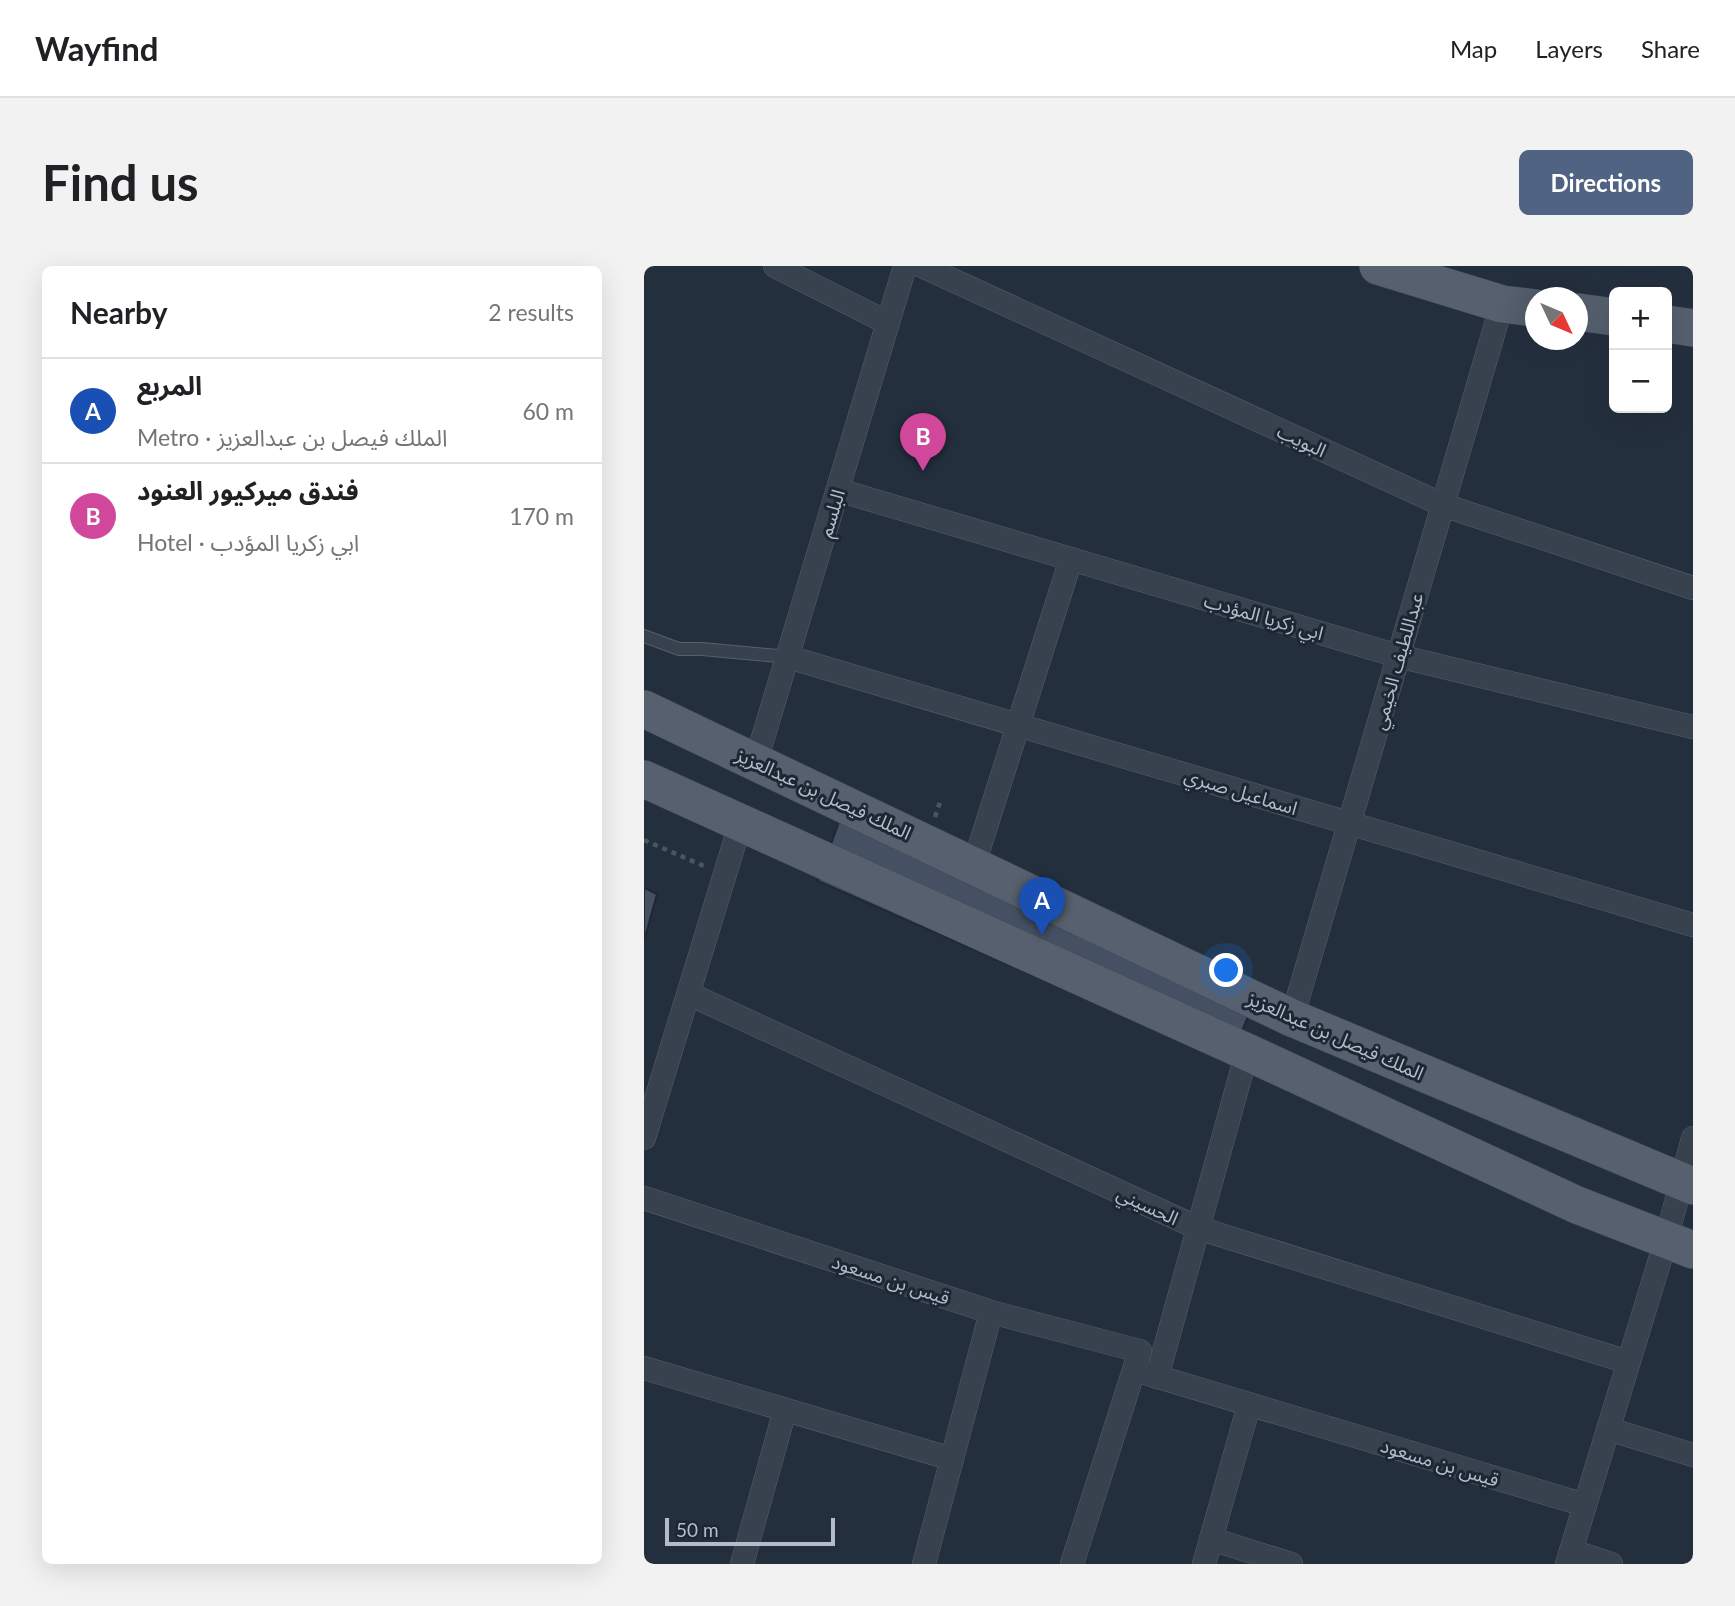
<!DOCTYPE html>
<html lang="en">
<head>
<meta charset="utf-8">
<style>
  body { margin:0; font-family:Lato,"Noto Sans Arabic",sans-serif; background:#f2f2f2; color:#202124 }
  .controls { position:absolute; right:21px; top:21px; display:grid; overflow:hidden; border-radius:10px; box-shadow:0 7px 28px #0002 }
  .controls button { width:63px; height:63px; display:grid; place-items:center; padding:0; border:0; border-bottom:2px solid #e0e0e0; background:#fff; color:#202124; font:35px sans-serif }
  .compass { position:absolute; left:881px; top:21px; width:63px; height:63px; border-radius:50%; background:#fff; box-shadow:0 7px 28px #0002; rotate:134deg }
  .scale { position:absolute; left:21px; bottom:18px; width:170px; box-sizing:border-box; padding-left:7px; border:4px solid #b4bcc9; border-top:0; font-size:19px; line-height:24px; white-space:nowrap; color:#b4bcc9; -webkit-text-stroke:5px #1d2633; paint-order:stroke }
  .you { position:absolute; left:583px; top:705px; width:24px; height:24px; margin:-18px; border:5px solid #fff; border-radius:50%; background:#1a73e8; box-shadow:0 0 0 10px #1a73e833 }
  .badge { display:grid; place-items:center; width:46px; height:46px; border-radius:50%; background:#506383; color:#fff; font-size:23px; font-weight:700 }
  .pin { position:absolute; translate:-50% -58px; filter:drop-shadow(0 2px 4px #0008) }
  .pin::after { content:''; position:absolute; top:37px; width:24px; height:21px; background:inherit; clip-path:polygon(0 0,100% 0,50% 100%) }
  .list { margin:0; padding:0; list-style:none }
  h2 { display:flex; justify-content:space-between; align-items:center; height:91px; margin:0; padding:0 28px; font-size:30px }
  h2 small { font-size:23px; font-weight:400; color:#757577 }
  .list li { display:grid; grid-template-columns:46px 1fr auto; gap:21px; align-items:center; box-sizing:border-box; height:105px; padding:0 28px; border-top:2px solid #e0e0e0 }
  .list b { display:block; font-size:26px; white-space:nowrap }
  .list p { margin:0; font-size:23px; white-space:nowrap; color:#757577 }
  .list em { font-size:23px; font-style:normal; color:#757577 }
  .map { position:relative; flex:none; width:1049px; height:1298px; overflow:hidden; border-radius:10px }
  header { display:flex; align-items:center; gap:42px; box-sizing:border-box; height:98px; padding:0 35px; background:#fff; border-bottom:2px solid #e0e0e0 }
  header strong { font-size:33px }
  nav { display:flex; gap:38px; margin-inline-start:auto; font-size:24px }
  .intro { display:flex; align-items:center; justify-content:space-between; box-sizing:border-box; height:168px; padding:0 42px }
  h1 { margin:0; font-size:49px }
  .button { padding:18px 32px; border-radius:10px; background:#506383; color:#fff; font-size:24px; font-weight:700 }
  main { display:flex; gap:42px; padding:0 42px }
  aside { flex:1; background:#fff; border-radius:10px; box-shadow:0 7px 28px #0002 }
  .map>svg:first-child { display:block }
  .building { fill:#455162; stroke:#1f2835; stroke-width:2 }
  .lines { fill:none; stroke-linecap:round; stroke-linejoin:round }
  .lane-casing { stroke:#565f6c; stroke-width:14 }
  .street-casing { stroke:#565f6c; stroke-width:24 }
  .primary-casing { stroke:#414a57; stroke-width:38 }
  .path { stroke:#44595c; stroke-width:4.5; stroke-dasharray:5 5; stroke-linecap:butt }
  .lane { stroke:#38414e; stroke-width:12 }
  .street { stroke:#38414e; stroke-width:23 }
  .primary { stroke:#56606e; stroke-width:37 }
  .labels { text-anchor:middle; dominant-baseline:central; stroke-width:6; stroke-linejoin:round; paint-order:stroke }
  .street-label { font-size:19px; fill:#b4bcc9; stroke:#1d2633 }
</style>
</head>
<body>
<header>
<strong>Wayfind</strong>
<nav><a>Map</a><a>Layers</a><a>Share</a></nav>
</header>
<div class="intro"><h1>Find us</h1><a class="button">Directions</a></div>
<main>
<aside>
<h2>Nearby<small>2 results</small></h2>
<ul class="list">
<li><span class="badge" style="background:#1a4fb4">A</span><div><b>المربع</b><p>Metro · الملك فيصل بن عبدالعزيز</p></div><em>60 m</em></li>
<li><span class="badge" style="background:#d1479c">B</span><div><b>فندق ميركيور العنود</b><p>Hotel · ابي زكريا المؤدب</p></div><em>170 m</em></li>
</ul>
</aside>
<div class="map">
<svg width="1049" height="1298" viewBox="0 0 1049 1298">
  <rect width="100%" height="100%" fill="#242f3e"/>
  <g class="building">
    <path d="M204,530L615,722L586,796L174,615Z"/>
    <path d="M0,622L13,628L0,675Z"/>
  </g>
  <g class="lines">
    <defs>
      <path id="lane" d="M0,370L35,383H58L144,391"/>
      <g id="street">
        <path d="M131,0L244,57"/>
        <path d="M278,0L799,239L1049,322"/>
        <path d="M194,224L754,390L1049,461"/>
        <path d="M144,391L1049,659"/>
        <path d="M112,495L261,0"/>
        <path d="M330,598L427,293"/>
        <path d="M45,728L554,962L984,1096"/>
        <path d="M648,752L858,38"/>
        <path d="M0,872L96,559"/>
        <path d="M0,932L347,1046L496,1085L428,1298"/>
        <path d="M0,1102L308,1193"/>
        <path d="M491,1104L941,1239"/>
        <path d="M513,1111L603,786"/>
        <path d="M964,1163L1049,1189"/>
        <path d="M567,1273L647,1298"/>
        <path d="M927,1285L967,1298"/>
        <path d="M98,1298L141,1144"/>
        <path d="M280,1298L347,1046"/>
        <path d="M560,1298L605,1139"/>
        <path d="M923,1298L1022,974L1049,872"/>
      </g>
      <g id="primary">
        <path d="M734,0L858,38L892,42"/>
        <path d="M934,46L970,51"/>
        <path d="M1023,58L1049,62"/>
        <path d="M0,443L648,752L1049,920"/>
        <path d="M0,513L603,786L933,939L1049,984"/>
      </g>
    </defs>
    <use href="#lane" class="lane-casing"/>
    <use href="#street" class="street-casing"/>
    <use href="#primary" class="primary-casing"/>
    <g class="path">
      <path d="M291,551L297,533"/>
      <path d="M0,574L60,600"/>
    </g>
    <use href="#lane" class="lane"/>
    <use href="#street" class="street"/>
    <use href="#primary" class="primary"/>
  </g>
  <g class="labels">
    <g class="street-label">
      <text transform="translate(658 174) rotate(25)">البويب</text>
      <text transform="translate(187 247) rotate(-73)">البلسم</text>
      <text transform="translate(620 350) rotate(16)">ابي زكريا المؤدب</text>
      <text transform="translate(753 395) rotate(-74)">عبداللطيف الخيمي</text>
      <text transform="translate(597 525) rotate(17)">اسماعيل صبري</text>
      <text transform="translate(180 527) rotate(25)">الملك فيصل بن عبدالعزيز</text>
      <text transform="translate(692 769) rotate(24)">الملك فيصل بن عبدالعزيز</text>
      <text transform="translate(504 939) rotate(25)">الحسيني</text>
      <text transform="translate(247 1013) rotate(18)">قيس بن مسعود</text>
      <text transform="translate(796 1196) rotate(17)">قيس بن مسعود</text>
    </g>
  </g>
</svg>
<div class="controls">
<button>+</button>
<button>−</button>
</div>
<svg class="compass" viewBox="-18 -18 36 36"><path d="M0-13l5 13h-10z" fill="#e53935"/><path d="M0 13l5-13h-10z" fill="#757577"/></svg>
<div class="scale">50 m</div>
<div class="you"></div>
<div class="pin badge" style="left:398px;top:669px;background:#1a4fb4">A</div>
<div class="pin badge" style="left:279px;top:205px;background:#d1479c">B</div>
</div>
</main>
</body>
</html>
